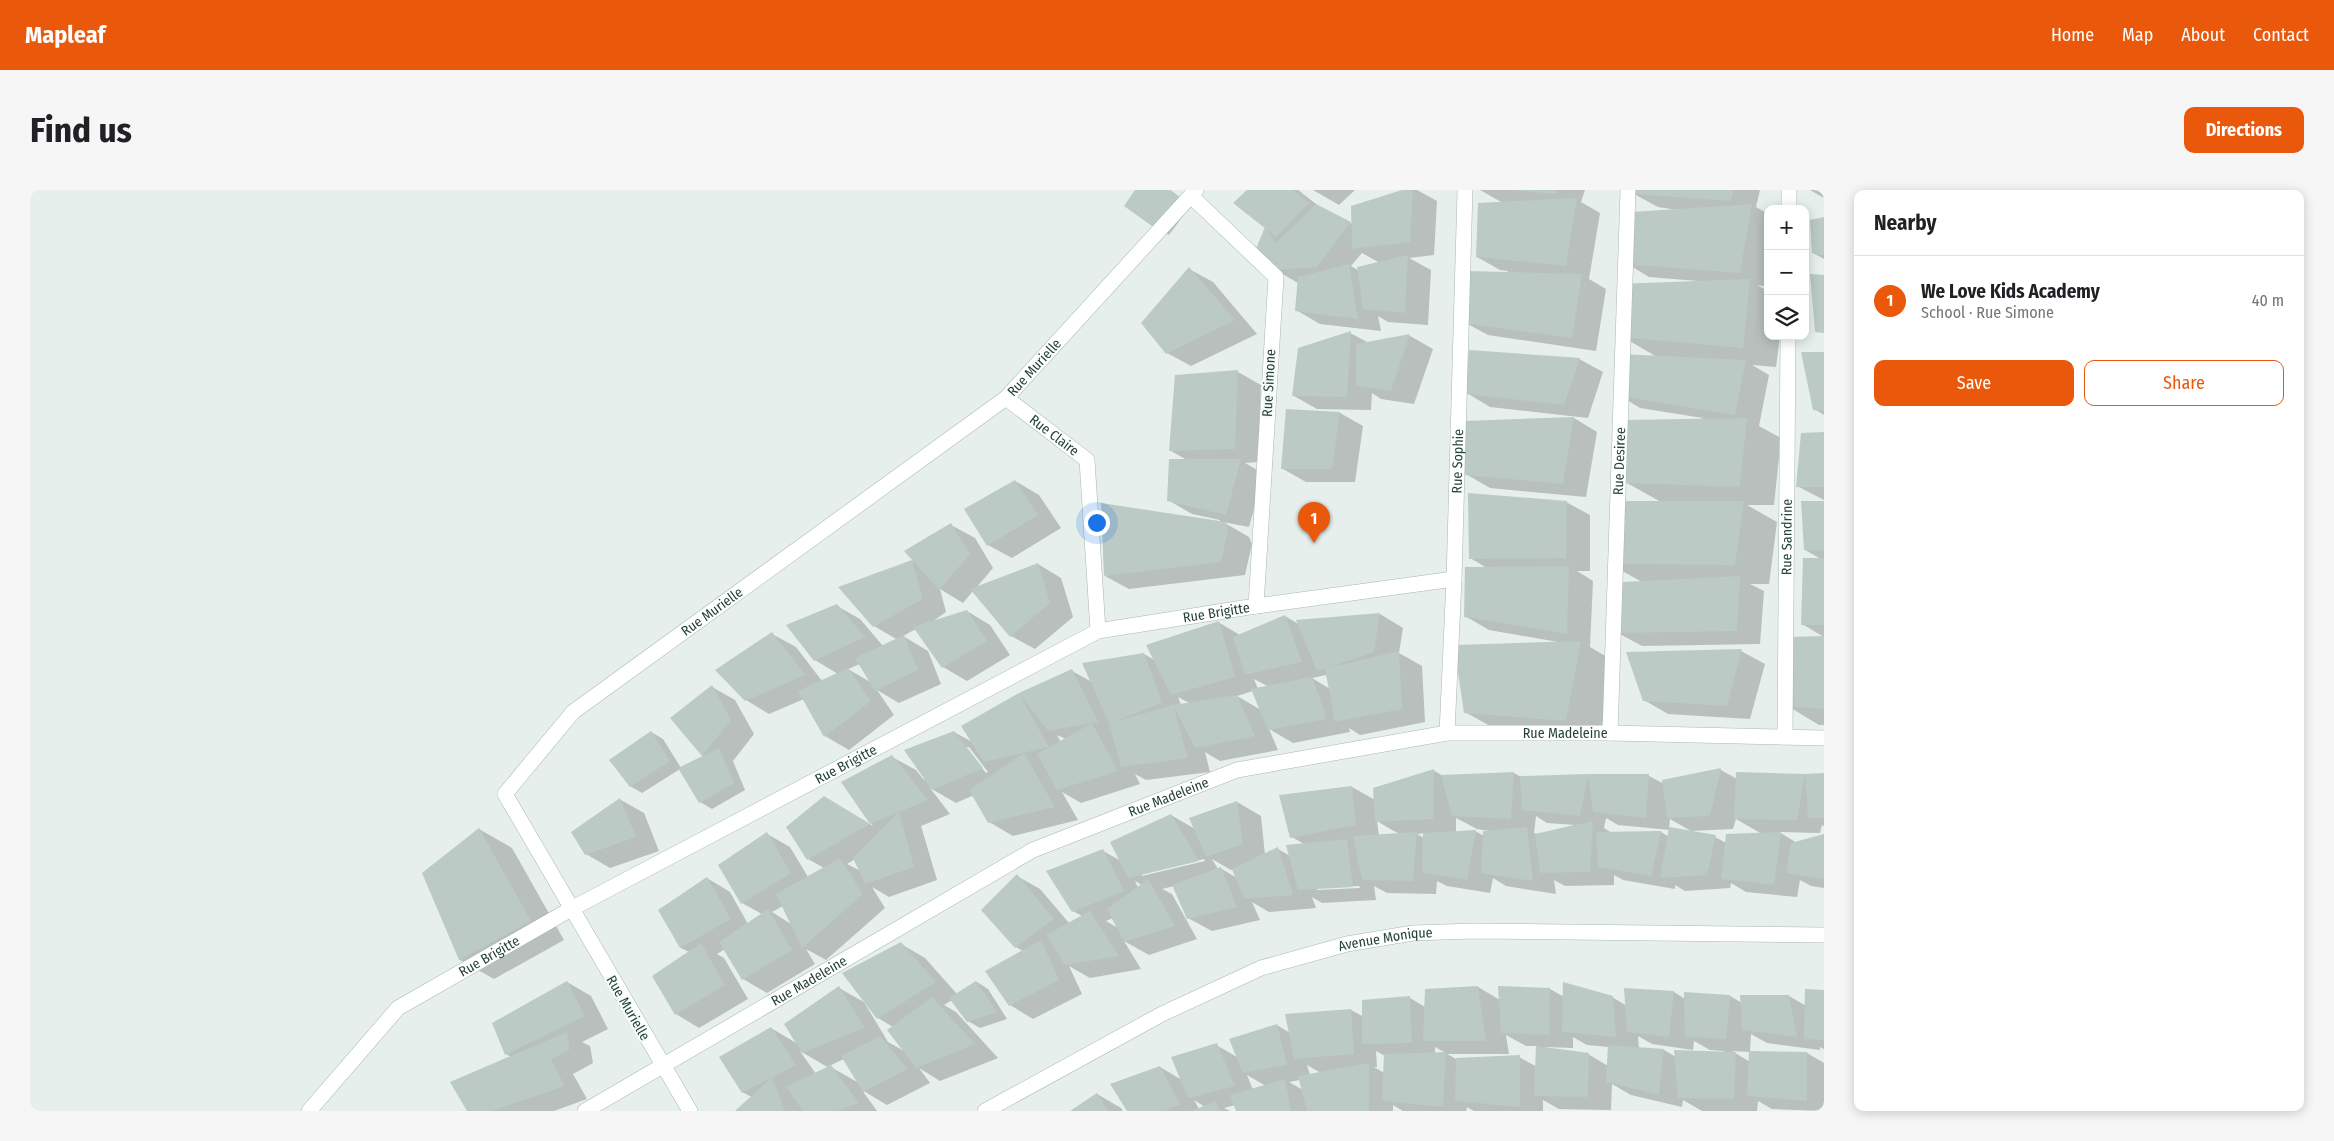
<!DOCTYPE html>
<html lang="en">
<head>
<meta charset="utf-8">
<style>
  body { margin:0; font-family:"Fira Sans Condensed",sans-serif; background:#f6f6f6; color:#202124 }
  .controls { position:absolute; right:15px; top:15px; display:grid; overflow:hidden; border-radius:10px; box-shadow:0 2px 12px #0003 }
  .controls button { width:45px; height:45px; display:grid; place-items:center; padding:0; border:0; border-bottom:1px solid #e0e0e0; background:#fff; color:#202124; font:25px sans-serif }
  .you { position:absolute; left:1066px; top:332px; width:18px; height:18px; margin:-12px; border:4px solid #fff; border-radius:50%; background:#1a73e8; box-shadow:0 0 0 8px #1a73e833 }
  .badge { display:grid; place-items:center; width:32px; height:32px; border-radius:50%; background:#ea580c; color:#fff; font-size:16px; font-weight:700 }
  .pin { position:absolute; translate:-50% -41px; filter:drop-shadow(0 1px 2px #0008) }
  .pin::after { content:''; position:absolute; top:26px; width:18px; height:15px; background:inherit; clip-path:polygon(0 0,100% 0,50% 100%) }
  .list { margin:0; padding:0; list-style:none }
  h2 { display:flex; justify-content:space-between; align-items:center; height:65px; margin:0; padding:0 20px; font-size:21px }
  h2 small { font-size:16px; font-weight:400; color:#757577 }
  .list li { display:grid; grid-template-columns:32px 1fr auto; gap:15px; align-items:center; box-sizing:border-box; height:90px; padding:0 20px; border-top:1px solid #e0e0e0 }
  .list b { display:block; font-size:19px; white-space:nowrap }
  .list p { margin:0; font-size:16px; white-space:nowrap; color:#757577 }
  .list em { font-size:16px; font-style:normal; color:#757577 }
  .actions { display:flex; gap:10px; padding:15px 20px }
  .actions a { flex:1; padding:11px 0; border:1px solid #ea580c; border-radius:10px; text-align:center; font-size:18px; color:#ea580c }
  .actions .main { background:#ea580c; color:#fff }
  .icon { flex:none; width:28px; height:28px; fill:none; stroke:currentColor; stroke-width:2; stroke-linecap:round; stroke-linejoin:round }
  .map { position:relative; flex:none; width:1794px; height:921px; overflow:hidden; border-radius:10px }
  header { display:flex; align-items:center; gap:30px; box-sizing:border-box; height:70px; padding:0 25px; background:#ea580c; color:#fff }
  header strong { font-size:24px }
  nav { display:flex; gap:28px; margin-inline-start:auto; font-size:18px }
  .intro { display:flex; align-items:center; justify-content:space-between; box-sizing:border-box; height:120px; padding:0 30px }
  h1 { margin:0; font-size:35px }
  .button { padding:12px 22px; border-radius:10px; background:#ea580c; color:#fff; font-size:18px; font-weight:700 }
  main { display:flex; gap:30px; padding:0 30px }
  aside { flex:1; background:#fff; border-radius:10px; box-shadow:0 2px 12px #0003 }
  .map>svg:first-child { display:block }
  .shadow { fill:#0003; fill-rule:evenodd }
  .building { fill:#bbcac4 }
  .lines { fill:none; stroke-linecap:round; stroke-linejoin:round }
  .minor-casing { stroke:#a8b8b2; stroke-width:16 }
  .tertiary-casing { stroke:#a8b8b2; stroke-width:16 }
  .minor { stroke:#fff; stroke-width:15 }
  .tertiary { stroke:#fff; stroke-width:15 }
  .labels { text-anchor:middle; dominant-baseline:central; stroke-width:4.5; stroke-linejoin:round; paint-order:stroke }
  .street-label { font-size:14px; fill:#24423a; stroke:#f7fbf9 }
</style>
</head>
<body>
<header>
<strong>Mapleaf</strong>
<nav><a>Home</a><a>Map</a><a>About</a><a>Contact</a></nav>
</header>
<div class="intro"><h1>Find us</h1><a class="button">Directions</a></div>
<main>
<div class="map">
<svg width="1794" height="921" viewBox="0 0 1794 921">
  <rect width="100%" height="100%" fill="#e6efeb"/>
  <g class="shadow">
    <path d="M1107,0H1140L1161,15L1139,45L1127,38Z"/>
    <path d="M1219,0H1268L1290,17L1322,34L1376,0H1387L1407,11L1404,65L1379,68L1401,80L1398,135L1358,132L1348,126L1351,141L1290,134L1266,120L1268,93L1244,79L1236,37ZM1332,63L1350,73L1329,81L1321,76Z"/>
    <path d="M1283,0H1325L1309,15Z"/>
    <path d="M1450,0H1555L1551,12L1570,23L1559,89L1576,99L1566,161L1458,145L1434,132L1477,83L1478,81L1470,80L1447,67L1473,13Z"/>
    <path d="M1604,0H1730L1726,17L1738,24V72L1734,96L1727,95L1738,101V146H1750L1746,177L1722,175L1739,185L1729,236L1751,248L1744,315H1717L1747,332L1739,394H1720L1734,401L1730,454L1612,456L1588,443L1612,392L1580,374L1631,312L1597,293L1673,228L1610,218L1587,204L1627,167L1591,146L1668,92V91L1619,87L1596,73L1648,20L1628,17L1604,4Z"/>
    <path d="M1780,0H1794V8Z"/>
    <path d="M1794,29V69L1783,63Z"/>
    <path d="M1159,79L1183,92L1227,144L1161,176L1137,163Z"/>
    <path d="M1320,143L1339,153L1380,146L1403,159L1384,214L1351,209L1342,203L1341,220L1287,219L1264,206Z"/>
    <path d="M1794,163V225L1784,219Z"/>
    <path d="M1549,169L1573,182L1558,228L1460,217L1437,203Z"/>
    <path d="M1208,182L1231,195L1228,272L1215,273L1234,284L1219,337L1193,332L1219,347L1222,354L1215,385L1099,399L1075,386L1190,332V330L1162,324L1138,310L1157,270L1141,261Z"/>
    <path d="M1257,220L1310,223L1333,236L1325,292H1276L1253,279Z"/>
    <path d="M1544,228L1567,242L1556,307L1460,298L1436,284Z"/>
    <path d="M1794,243V310L1767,296Z"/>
    <path d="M985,291L1009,305L1031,338L982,368L958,355Z"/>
    <path d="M1536,312L1560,325V381H1547L1563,391L1560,457L1584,471L1569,549L1469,541L1435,522L1528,452L1459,440L1435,426L1457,378L1440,368Z"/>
    <path d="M1794,312V447L1772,434L1791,369L1775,360Z"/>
    <path d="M921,335L945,348L963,378L946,398L1008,374L1031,388L1043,427L1005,459L981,446L943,401L933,413L910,399L916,422L902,432L937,421L960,435L980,465L937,491L913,477L886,439L873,446L898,461L911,494L869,513L847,500L864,525L819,560L795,546L774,509L739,524L716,510L742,444L766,457L792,491L808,484L785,470L807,416L830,429L853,456L868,450L844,436L810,398L884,370ZM830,474L842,493L818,479Z"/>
    <path d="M1350,424L1373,438L1369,463L1392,476L1395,532L1330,545L1319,538L1320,542L1263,553L1239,539L1248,560L1190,571L1175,562L1180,582L1116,590L1105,584L1110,594L1051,613L1032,602L1048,630L983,646L959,632L944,605L926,613L900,598L920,624L891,636L907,690L859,707L842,697L855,718L796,770L776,759L785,774L737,803L713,789L695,759L687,764L694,768L718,809L669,838L646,824L659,762L651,758L630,720L677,688L700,702L718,734L732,724L712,713L737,644L760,657L778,687L794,678L778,669L818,621L843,636L813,592L862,567L886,580L894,590L924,542L944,553L989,504L1042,481L1062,492L1114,464L1126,471L1188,432L1210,445L1255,426L1270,435ZM1296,485L1300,499L1282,488ZM1224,489L1239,497L1228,499ZM1223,501L1231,520L1207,506ZM1148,507L1159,513L1151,515ZM1027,545L1036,549L1031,552ZM935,557H939L958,582L956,583ZM825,669L831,681L817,674ZM753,716L761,734L742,722Z"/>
    <path d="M1794,447V535H1789L1756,515Z"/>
    <path d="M1711,461L1735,474L1720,529L1638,524L1614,510Z"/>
    <path d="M682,497L705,510L724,544L703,571L715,600L682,619L670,612L650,579L612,603L600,596L621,542L633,549L651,578L674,567L641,528Z"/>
    <path d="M1403,580L1413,586L1484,583L1491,587L1619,586L1634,594L1633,591L1691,580L1707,589V584H1794V636L1792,635L1790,643L1749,642L1767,653L1794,646V698L1781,696L1770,690L1767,707L1716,702L1701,693L1700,698L1655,701L1645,695V699L1593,690L1584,685V695L1535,696L1524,690L1526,704L1476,696L1463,688L1460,703L1417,696L1407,691L1406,704L1357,703L1344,696L1346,710L1292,713L1282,707L1286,718L1239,722L1222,712L1230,730L1182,741L1158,728L1144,696L1132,699L1142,704L1167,749L1119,765L1094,751L1111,779L1060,788L1039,776L1052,804L1003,829L980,815L993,761L986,757L953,720L987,686L1010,699L1039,733L1052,726L1043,721L1073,661L1091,671L1141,625L1165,639L1161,628L1207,612L1231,626L1235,665L1248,659L1260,666L1274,654L1262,647L1322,597L1345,610ZM1506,626L1517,633L1545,635L1507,644L1504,643ZM1426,628L1447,639L1460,641L1454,646L1445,641L1426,642ZM1576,628L1588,635L1640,640L1639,647L1631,642L1582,643L1574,638ZM1640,629L1661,641L1703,639L1706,629L1732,644L1696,653L1685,647L1639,638ZM1347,631L1362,640L1370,644L1349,646ZM1394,643V648L1387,644ZM1174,669L1175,671L1112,686V683ZM1182,669L1201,680L1204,679L1207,688L1190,678L1188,679ZM1105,691L1112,695L1108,698ZM1329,696L1330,698L1287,700V698ZM1083,728L1088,738L1076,731Z"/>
    <path d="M591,610L614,623L629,661L580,678L556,664Z"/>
    <path d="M449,639L482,658L534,750L464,789L430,770L393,684Z"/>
    <path d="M871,754L895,768L927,804L947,792L958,799L977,829L950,838L938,831L922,810L914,815L926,822L968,868L910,891L889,878L900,893L857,915L832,900L847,921H775L771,917L773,921H707L722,907L712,902L741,838L768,854L809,798L834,812L858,852L874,861L863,837L848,828ZM770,861L799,878L786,884ZM814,869L829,893L799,876Z"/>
    <path d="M537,792L561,806L578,839L552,852L560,856L563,873L543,884L557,909L524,921H439L481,867L476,864Z"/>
    <path d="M1448,797L1470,810L1520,799L1534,807H1582L1597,816L1596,800L1644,802L1655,809L1700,806L1712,813L1759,806L1776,816L1794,801V859L1790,857V860L1737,853L1721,844L1720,862L1702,861L1720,872L1777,863L1794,873V921L1742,919L1728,911L1727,921H1672L1653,910L1652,917L1601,905L1582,894L1581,920L1529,919L1513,910V921H1444L1437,917L1436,921H1373L1363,915V921H1207L1205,915L1194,918L1200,921H1098L1130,877L1152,890L1186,855L1207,867L1247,835L1260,843L1321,820L1334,827L1380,808L1395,817ZM1476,845L1496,856H1508L1507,877L1489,867L1426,869L1417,864H1479ZM1608,846L1622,854L1663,860L1664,851L1680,860L1694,861V863L1646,867L1634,860L1609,859ZM1543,847L1557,855L1579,857L1578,876L1558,864L1516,859V857L1543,858ZM1405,857L1416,863L1405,864ZM1346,861L1355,866L1354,883L1344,877H1347ZM1277,875L1291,883L1280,885ZM1217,885L1236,896L1223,900ZM1270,890L1273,900L1259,892ZM1164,910L1175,917L1169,919Z"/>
    <path d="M1067,904L1091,918L1093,921H1043Z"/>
  </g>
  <g class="building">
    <path d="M1105,0H1140L1150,7L1126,39L1094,16Z"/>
    <path d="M1217,0H1263L1279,13L1246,47L1203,13Z"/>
    <path d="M1372,0H1383L1380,52L1322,59L1321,16Z"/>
    <path d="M1479,0H1527L1526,4Z"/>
    <path d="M1603,0H1704L1701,11L1603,4Z"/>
    <path d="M1547,8L1536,76L1446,67L1448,13Z"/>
    <path d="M1286,14L1321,32L1287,77L1243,80L1225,61L1235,37L1246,53Z"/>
    <path d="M1722,14L1710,83L1594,74L1602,22Z"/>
    <path d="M1794,27V65L1782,63L1780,30Z"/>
    <path d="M1378,65L1375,123L1333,119L1327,77Z"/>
    <path d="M1319,74L1328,129L1265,121L1268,87Z"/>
    <path d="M1159,77L1205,130L1136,164L1111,133Z"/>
    <path d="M1437,81L1552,84L1542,148L1433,133Z"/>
    <path d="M1780,84L1794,85V143L1785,142Z"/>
    <path d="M1720,89L1713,158L1589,147L1588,94Z"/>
    <path d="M1321,141L1317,207L1262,206L1268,158Z"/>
    <path d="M1380,144L1361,201L1326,196V154Z"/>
    <path d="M1439,160L1550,168L1534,215L1435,204Z"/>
    <path d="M1771,162H1794V221L1783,220Z"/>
    <path d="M1590,164L1716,170L1705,225L1585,205Z"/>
    <path d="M1208,180L1205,259L1139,261L1145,185Z"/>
    <path d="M1256,219L1310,222L1302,279H1251Z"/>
    <path d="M1544,227L1533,294L1435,285L1434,231Z"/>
    <path d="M1717,228L1710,297L1596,293L1593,230Z"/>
    <path d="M1794,242V297H1766L1771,243Z"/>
    <path d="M1139,269H1211L1196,325L1137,311Z"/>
    <path d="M985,290L1008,325L957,356L934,319Z"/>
    <path d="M1438,303L1537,311L1536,368L1439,369Z"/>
    <path d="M1593,311H1714L1705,375L1579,374Z"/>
    <path d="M1771,311H1794V361L1774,360Z"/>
    <path d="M1071,313L1196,332L1198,340L1191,372L1074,386Z"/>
    <path d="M921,333L940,364L909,400L874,361Z"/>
    <path d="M1773,368H1794V435H1771Z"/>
    <path d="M882,370L893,409L843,437L808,397Z"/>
    <path d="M1008,373L1020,413L980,447L940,399Z"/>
    <path d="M1539,376L1537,444L1434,427L1435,377Z"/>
    <path d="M1710,386L1707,441L1587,443L1593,392Z"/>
    <path d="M807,414L835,447L784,471L756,435Z"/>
    <path d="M937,420L957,451L912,478L883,437Z"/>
    <path d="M1350,423L1344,462L1297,478L1369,461L1372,519L1305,532L1295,479L1287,481L1266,430Z"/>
    <path d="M1255,425L1272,472L1215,485L1203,447Z"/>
    <path d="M1189,431L1205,487L1141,505L1116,455Z"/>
    <path d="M742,442L775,485L715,511L685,480Z"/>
    <path d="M874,445L888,480L845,501L825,468Z"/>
    <path d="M1794,446V519L1754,516L1756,447Z"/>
    <path d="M1551,451L1536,531L1434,523L1424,455Z"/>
    <path d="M1712,459L1697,516L1613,511L1596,462Z"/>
    <path d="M1114,463L1132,513L1083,532L1143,515L1158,568L1091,577L1079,533L1052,473Z"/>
    <path d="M818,478L841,511L794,547L768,501Z"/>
    <path d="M1042,479L1068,532L1018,541L989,503Z"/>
    <path d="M1282,487L1297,529L1238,540L1221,499Z"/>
    <path d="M682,495L701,530L672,566L640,528Z"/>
    <path d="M989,503L1019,557L954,572L931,536Z"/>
    <path d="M1207,505L1225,546L1165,558L1143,515Z"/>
    <path d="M1062,533L1088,581L1027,600L1007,564Z"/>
    <path d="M621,541L640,571L600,597L579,570Z"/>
    <path d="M924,541L953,578L902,600L874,560Z"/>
    <path d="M689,558L704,593L669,613L648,578Z"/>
    <path d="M994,563L1025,617L958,633L939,600Z"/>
    <path d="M862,565L898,610L840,634L811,592Z"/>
    <path d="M1691,578L1680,626L1637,628L1632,590Z"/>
    <path d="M1404,579L1403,629L1345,632L1343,598Z"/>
    <path d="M1484,582L1481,629L1422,626L1411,585Z"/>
    <path d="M1706,582L1775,584L1767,630L1704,629Z"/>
    <path d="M1794,583V628H1778L1775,584Z"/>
    <path d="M1558,584L1550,626L1492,620L1490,586Z"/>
    <path d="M1558,584H1619L1616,628L1563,622Z"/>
    <path d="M1322,596L1326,635L1260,648L1249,605Z"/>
    <path d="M794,606L840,634L777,670L756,637Z"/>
    <path d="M590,608L606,647L555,665L541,642Z"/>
    <path d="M1207,611L1213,654L1176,667L1159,628Z"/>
    <path d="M869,622L884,677L835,694L823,668Z"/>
    <path d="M1141,624L1169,671L1098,688L1080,652Z"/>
    <path d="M1563,631L1560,682L1510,683L1505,644Z"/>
    <path d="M1497,637L1503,691L1451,683L1453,641Z"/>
    <path d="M1639,637L1686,645L1677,685L1630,688Z"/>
    <path d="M449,638L501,731L429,770L392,683Z"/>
    <path d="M1446,640L1437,690L1392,683L1393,643Z"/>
    <path d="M1631,641L1621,686L1568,677L1566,642Z"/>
    <path d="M737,642L761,683L711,714L688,675Z"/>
    <path d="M1387,642L1383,691L1332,690L1323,646Z"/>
    <path d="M1751,642L1744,695L1691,689L1696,644Z"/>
    <path d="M1794,644V689L1756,683L1761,653Z"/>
    <path d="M1317,649L1323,697L1268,700L1256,655Z"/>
    <path d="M1248,657L1263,705L1214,709L1202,679Z"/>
    <path d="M1073,659L1094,701L1042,722L1016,681Z"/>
    <path d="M810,668L833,704L772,758L746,704Z"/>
    <path d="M1191,677L1207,717L1157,729L1142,695Z"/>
    <path d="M987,684L1024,729L985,758L951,720Z"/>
    <path d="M677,687L701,729L650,758L628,720Z"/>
    <path d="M1118,689L1145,736L1094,752L1077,719Z"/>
    <path d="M738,719L762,760L712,790L689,752Z"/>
    <path d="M1060,721L1089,766L1035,775L1016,745Z"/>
    <path d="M1011,750L1029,790L979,816L955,781Z"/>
    <path d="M871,752L906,792L847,829L812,783Z"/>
    <path d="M671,753L695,795L645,825L622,786Z"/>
    <path d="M537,791L555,826L475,865L462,833Z"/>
    <path d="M946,791L967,822L937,832L919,808Z"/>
    <path d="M1533,792L1583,806L1586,847L1532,842Z"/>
    <path d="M809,796L835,838L772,863L754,834Z"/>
    <path d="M1448,796L1456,851H1393L1395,799Z"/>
    <path d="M1468,796L1520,798L1519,845L1471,843Z"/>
    <path d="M1594,798L1644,801L1639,847L1597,842Z"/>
    <path d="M1775,799L1794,800V850L1774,849Z"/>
    <path d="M1654,802L1700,805L1696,849L1655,847Z"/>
    <path d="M1710,805H1759L1767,847L1712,840Z"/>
    <path d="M1380,806L1382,853L1332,854V810Z"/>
    <path d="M902,807L945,854L886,878L857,840Z"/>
    <path d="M1321,819L1324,864L1264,869L1255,824Z"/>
    <path d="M1247,834L1257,875L1213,883L1199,849Z"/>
    <path d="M741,837L766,875L712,903L689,867Z"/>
    <path d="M537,842L540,859L521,870L535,896L462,921H437L420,892Z"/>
    <path d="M850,846L878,879L833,902L811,866Z"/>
    <path d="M1187,853L1205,896L1158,908L1141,867Z"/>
    <path d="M1578,855L1634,859L1629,905L1576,892Z"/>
    <path d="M1506,856L1559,863L1558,907L1504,906Z"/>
    <path d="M1644,860L1706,862L1704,909L1648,908Z"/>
    <path d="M1719,861L1777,862V911L1717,906Z"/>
    <path d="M1416,862L1413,917L1352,911L1354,864Z"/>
    <path d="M1490,865V917L1425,911L1426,868Z"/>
    <path d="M1339,873V921H1277L1268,886Z"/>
    <path d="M801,875L829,913L807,921H773L756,897Z"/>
    <path d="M1130,876L1150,914L1135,921H1097L1080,894Z"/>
    <path d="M742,887L755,921H705Z"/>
    <path d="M1255,889L1261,921H1206L1200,905Z"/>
    <path d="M1067,903L1078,921H1040Z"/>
    <path d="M1185,911L1191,921H1162Z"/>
  </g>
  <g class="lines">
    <defs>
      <g id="minor">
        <path d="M1161,6L1246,87L1226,416"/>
        <path d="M1759,19V0"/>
        <path id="s1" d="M976,208L1057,270L1068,441"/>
        <path id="s2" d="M1417,543L1424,389L1435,0"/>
        <path id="s3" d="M1580,543L1598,0"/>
        <path id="s4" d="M1755,547L1758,146"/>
        <path id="s5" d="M279,921L368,818L541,719L1068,441L1226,416L1424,389"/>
        <path id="s6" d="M555,921L1003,660L1207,580L1417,543H1580L1794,548"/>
        <path id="s7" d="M660,921L475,604L543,522L976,208L1166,0"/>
      </g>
      <g id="tertiary">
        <path id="s8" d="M955,921L1132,824L1231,778L1317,754L1383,743L1444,741L1794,745"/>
      </g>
    </defs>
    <use href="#minor" class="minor-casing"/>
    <use href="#tertiary" class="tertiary-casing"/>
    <use href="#minor" class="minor"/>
    <use href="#tertiary" class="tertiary"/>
  </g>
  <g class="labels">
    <g class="street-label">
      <text stroke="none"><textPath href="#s7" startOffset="1050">Rue Murielle</textPath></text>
      <text transform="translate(1239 193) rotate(-87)">Rue Simone</text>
      <text stroke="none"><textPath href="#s1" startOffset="61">Rue Claire</textPath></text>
      <text stroke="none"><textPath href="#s2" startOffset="272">Rue Sophie</textPath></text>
      <text stroke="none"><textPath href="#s3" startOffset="272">Rue Desiree</textPath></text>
      <text stroke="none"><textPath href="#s4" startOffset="200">Rue Sandrine</textPath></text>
      <text stroke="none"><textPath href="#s7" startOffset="645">Rue Murielle</textPath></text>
      <text stroke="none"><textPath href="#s5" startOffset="1051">Rue Brigitte</textPath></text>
      <text stroke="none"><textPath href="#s6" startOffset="1069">Rue Madeleine</textPath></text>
      <text stroke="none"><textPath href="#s5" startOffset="646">Rue Brigitte</textPath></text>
      <text stroke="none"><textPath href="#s6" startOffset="664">Rue Madeleine</textPath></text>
      <text stroke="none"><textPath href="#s8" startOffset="439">Avenue Monique</textPath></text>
      <text stroke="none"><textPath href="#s5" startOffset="241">Rue Brigitte</textPath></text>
      <text stroke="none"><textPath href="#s6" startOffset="259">Rue Madeleine</textPath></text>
      <text transform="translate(598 818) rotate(60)">Rue Murielle</text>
    </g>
  </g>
</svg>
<div class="controls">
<button>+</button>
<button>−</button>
<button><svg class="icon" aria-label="layers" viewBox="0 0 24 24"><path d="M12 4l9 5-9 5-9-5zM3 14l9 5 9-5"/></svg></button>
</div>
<div class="you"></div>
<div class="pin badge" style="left:1284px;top:353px">1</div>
</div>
<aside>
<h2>Nearby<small></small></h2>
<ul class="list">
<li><span class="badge">1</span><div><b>We Love Kids Academy</b><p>School · Rue Simone</p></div><em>40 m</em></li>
</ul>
<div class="actions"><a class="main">Save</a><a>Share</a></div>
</aside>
</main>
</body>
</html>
